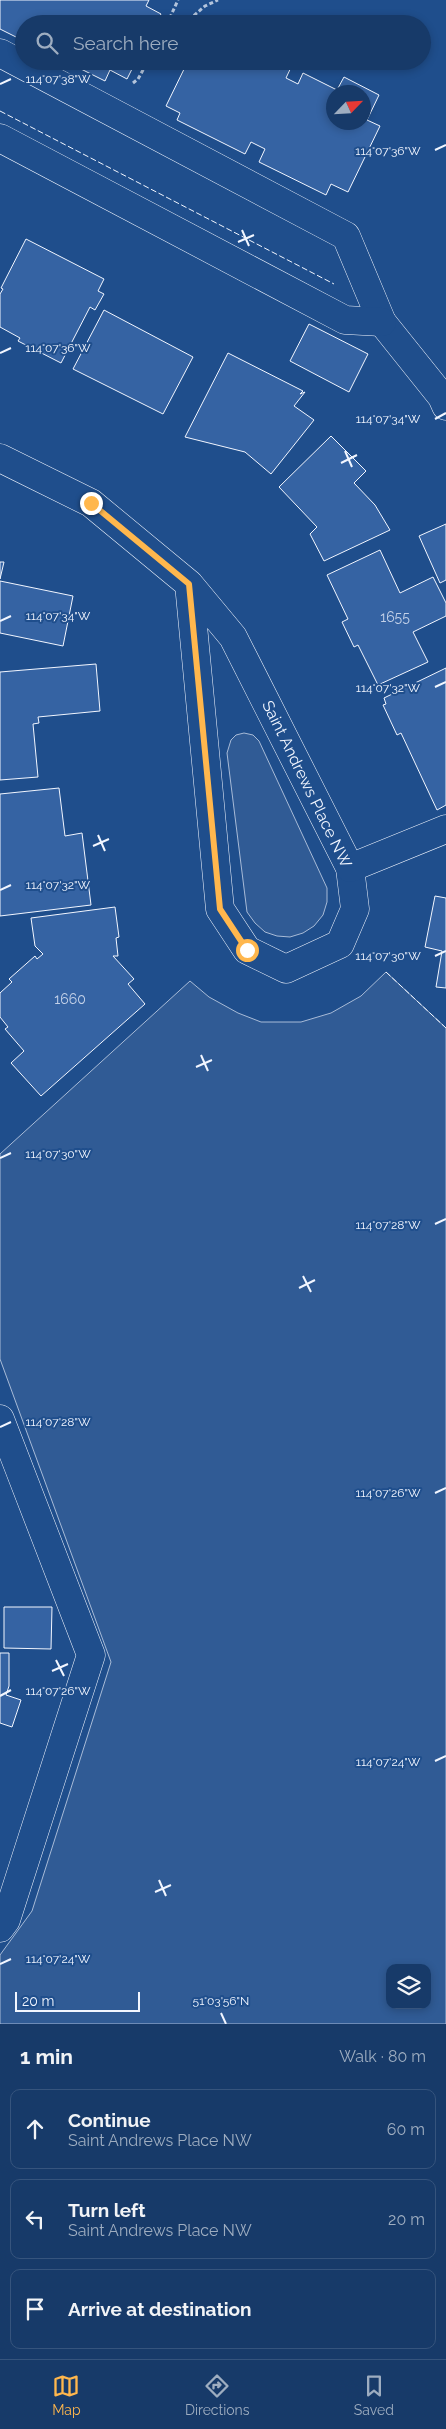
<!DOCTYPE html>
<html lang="en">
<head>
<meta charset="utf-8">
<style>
  body { margin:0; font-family:Raleway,sans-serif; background:#20416f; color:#f1f3f6 }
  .controls { position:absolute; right:15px; bottom:15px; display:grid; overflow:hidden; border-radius:10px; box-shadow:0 2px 8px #0003 }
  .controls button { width:45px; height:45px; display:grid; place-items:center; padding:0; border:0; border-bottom:1px solid #36547d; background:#173a69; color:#f1f3f6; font:25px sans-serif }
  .compass { position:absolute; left:326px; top:85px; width:45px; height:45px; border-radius:50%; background:#173a69; box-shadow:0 2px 8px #0003; rotate:65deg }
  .scale { position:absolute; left:15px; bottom:12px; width:125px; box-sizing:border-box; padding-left:5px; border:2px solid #f2f6ff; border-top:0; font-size:14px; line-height:18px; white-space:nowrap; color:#f2f6ff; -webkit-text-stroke:4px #1f4e8c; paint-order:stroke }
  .stop { position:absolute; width:15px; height:15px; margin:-11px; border:4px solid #ffb74d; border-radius:50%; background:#fff }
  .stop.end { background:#ffb74d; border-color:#fff; box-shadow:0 1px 5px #0008 }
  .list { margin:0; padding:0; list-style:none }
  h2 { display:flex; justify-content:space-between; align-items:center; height:65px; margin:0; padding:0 20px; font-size:21px }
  h2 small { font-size:16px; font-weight:400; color:#9eadc0 }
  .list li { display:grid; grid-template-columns:32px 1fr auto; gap:15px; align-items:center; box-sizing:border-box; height:80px; margin:0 10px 10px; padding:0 10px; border:1px solid #36547d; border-radius:10px }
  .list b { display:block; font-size:19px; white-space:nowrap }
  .list p { margin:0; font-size:16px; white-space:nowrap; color:#9eadc0 }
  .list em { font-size:16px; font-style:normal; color:#9eadc0 }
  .icon { flex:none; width:28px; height:28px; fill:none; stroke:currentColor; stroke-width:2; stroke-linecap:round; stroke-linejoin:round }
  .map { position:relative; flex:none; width:446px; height:2024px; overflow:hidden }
  .search { position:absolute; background:#173a69; box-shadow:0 2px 8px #0003; left:15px; right:15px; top:15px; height:55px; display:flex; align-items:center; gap:12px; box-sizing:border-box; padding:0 18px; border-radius:28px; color:#9eadc0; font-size:19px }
  .sheet { height:335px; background:#173a69 }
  nav { display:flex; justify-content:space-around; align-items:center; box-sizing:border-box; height:70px; border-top:1px solid #36547d; background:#173a69; font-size:14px; color:#9eadc0 }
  nav a { display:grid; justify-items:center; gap:2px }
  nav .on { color:#ffb74d }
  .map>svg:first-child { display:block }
  .built { fill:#305b95; stroke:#a8bbd7; fill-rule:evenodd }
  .building { fill:#3563a3; stroke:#f2f6ff; fill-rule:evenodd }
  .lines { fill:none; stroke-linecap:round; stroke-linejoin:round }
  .minor-casing { stroke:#f2f6ff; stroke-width:29 }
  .path { stroke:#b3c4dc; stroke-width:3; stroke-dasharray:4 2.5; stroke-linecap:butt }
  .minor { stroke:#1f4e8c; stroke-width:28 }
  .fence { stroke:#f2f6ff; stroke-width:1; stroke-dasharray:6 2.5; stroke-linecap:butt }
  .route { stroke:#ffb74d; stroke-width:6 }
  .ticks { fill:none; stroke:#f2f6ff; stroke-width:2 }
  .labels { text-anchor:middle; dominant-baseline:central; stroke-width:4; stroke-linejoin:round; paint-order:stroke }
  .number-label { font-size:14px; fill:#c3d1e8 }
  .street-label { font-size:16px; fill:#f2f6ff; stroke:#1f4e8c }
  .ticks-label { font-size:12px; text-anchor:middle; fill:#f2f6ff; stroke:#1f4e8c; stroke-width:4; stroke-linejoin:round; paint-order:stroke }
</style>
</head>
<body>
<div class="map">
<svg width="446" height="2024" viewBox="0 0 446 2024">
  <rect width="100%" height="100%" fill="#1f4e8c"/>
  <g class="built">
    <path d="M244,733L253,735L259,741L327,888V902L323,915L314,926L303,933L290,937L277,936L265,932L255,923L247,912L227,753L231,740L236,735Z"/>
    <path d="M386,972L446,1028V2024H0V1955L32,1911L111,1662L0,1359V1154L190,981L209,997L238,1013L261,1022H301L331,1013L361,996ZM390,1968H427V2005H390Z"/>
  </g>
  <g class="building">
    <path d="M0,0H149L146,6L161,14L155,24H24V41L0,29Z"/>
    <path d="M65,61H136L127,79L110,70L105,81Z"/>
    <path d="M188,61H294L286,78L298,84L303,73L337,90L344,77L379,95L367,120L380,126L348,192L331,184L326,195L259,162L265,149L251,142L245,154L177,120L180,113L166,106ZM334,92H364V122H334Z"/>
    <path d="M26,239L104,279L98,291L104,294L95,310L90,307L61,363L18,341L20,338L0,327V294L3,289L1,288Z"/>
    <path d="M104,310L193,357L163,414L73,369Z"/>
    <path d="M309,324L368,354L349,392L290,361Z"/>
    <path d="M228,353L303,391L300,394L305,392L294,406L314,420L271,474L245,452L185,437Z"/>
    <path d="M331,436L366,471L354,483L375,505L390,530L324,561L310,534L317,527L279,487Z"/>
    <path d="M446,524V580L440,583L419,536Z"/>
    <path d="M380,550L400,593L433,577L446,603V616L413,632L428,662L378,685L358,645L354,647L342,622L348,619L327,575Z"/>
    <path d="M0,562H4L0,579Z"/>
    <path d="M0,581L73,596L63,646L0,633Z"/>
    <path d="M96,664L100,711L38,717L39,723L33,724L38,777L0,780V672Z"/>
    <path d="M446,668V805L437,810L401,733L397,735L383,705L386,704L384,698Z"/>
    <path d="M59,788L65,836L82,833L91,905L0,916V794Z"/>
    <path d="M435,896L446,898V988L436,987L442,951L425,947Z"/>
    <path d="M115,907L119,937L116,938L118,956H113L134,979L128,984L145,1004L41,1096L11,1063L24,1051L5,1029L8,1027L0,1017V993L12,982L9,979L35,956L37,959L43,954L35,946L31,918Z"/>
    <path d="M4,1607H52L51,1649L4,1648Z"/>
    <path d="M0,1653H9V1686L6,1695L21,1700L12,1727L0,1723Z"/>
  </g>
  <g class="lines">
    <defs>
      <g id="minor">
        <path d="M0,53L346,236L382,322L442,397L446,406"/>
        <path d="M0,138L345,320L382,322"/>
        <path d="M0,458L91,503L189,584L233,637L350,868L355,909L340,944L286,969L247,950L220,909L189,584"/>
        <path d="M350,868L446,829"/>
        <path d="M0,1419L91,1655L6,1920L0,1928"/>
      </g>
    </defs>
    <use href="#minor" class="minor-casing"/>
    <g class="path">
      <path d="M167,24L178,0"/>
      <path d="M184,24L205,6L218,0"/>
      <path d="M133,83L138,79L148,61"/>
    </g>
    <use href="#minor" class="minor"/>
    <g class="fence">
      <path d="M0,111L334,284"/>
      <path d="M386,972L446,1028"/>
    </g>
  </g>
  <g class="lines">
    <path class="route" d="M91,503L189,584L220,909L247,950"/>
  </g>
  <path class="ticks" d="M0,84L11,79M435,150L446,145M242,230L249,246M238,242L254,235M0,353L11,348M435,419L446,413M345,451L352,467M341,463L357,455M0,621L11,616M435,687L446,682M98,835L105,851M93,846L109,839M0,890L11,885M435,956L446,951M201,1055L208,1071M196,1067L212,1060M0,1158L11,1153M435,1224L446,1219M303,1276L311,1292M299,1288L315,1280M0,1427L11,1422M435,1493L446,1488M56,1660L64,1676M52,1671L68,1664M0,1696L11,1690M435,1761L446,1756M159,1880L166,1896M155,1892L171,1885M0,1964L11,1959M221,2013L226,2024"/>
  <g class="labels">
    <g class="number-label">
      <text x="395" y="617">1655</text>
      <text x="70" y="999">1660</text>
    </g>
    <g class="street-label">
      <text transform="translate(307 784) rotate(64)">Saint Andrews Place NW</text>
    </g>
  </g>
  <g class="ticks-label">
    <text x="58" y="83">114°07'38"W</text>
    <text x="388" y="155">114°07'36"W</text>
    <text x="58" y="352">114°07'36"W</text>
    <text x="388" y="423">114°07'34"W</text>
    <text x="58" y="620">114°07'34"W</text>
    <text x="388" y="692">114°07'32"W</text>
    <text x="58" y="889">114°07'32"W</text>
    <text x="388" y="960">114°07'30"W</text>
    <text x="58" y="1158">114°07'30"W</text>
    <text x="388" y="1229">114°07'28"W</text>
    <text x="58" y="1426">114°07'28"W</text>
    <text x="388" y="1497">114°07'26"W</text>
    <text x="58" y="1695">114°07'26"W</text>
    <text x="388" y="1766">114°07'24"W</text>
    <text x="58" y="1963">114°07'24"W</text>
    <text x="221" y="2005">51°03'56"N</text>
  </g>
</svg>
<div class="controls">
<button><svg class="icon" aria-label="layers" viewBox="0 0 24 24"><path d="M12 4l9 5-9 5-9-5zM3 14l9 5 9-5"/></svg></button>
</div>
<svg class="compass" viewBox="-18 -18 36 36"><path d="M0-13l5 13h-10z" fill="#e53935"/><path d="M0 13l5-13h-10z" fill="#9eadc0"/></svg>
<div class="scale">20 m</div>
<div class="stop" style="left:247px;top:950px"></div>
<div class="stop end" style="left:91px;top:503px"></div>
<div class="search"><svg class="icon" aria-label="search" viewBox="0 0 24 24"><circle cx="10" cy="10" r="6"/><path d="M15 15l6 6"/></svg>Search here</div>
</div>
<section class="sheet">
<h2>1 min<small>Walk · 80 m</small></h2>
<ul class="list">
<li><svg class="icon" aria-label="ahead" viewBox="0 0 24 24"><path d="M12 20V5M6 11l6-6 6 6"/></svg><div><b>Continue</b><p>Saint Andrews Place NW</p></div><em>60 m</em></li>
<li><svg class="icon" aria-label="left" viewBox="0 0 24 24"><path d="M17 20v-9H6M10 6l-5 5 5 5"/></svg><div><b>Turn left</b><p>Saint Andrews Place NW</p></div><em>20 m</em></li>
<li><svg class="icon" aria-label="arrive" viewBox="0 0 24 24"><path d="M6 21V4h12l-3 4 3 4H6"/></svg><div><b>Arrive at destination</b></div></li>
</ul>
</section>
<nav>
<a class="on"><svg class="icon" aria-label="map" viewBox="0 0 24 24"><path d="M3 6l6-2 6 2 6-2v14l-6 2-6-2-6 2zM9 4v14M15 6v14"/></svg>Map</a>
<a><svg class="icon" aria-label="directions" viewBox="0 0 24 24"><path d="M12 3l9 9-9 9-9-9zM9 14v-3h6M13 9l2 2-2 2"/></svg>Directions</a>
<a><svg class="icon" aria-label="saved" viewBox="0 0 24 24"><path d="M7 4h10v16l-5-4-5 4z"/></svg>Saved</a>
</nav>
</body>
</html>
